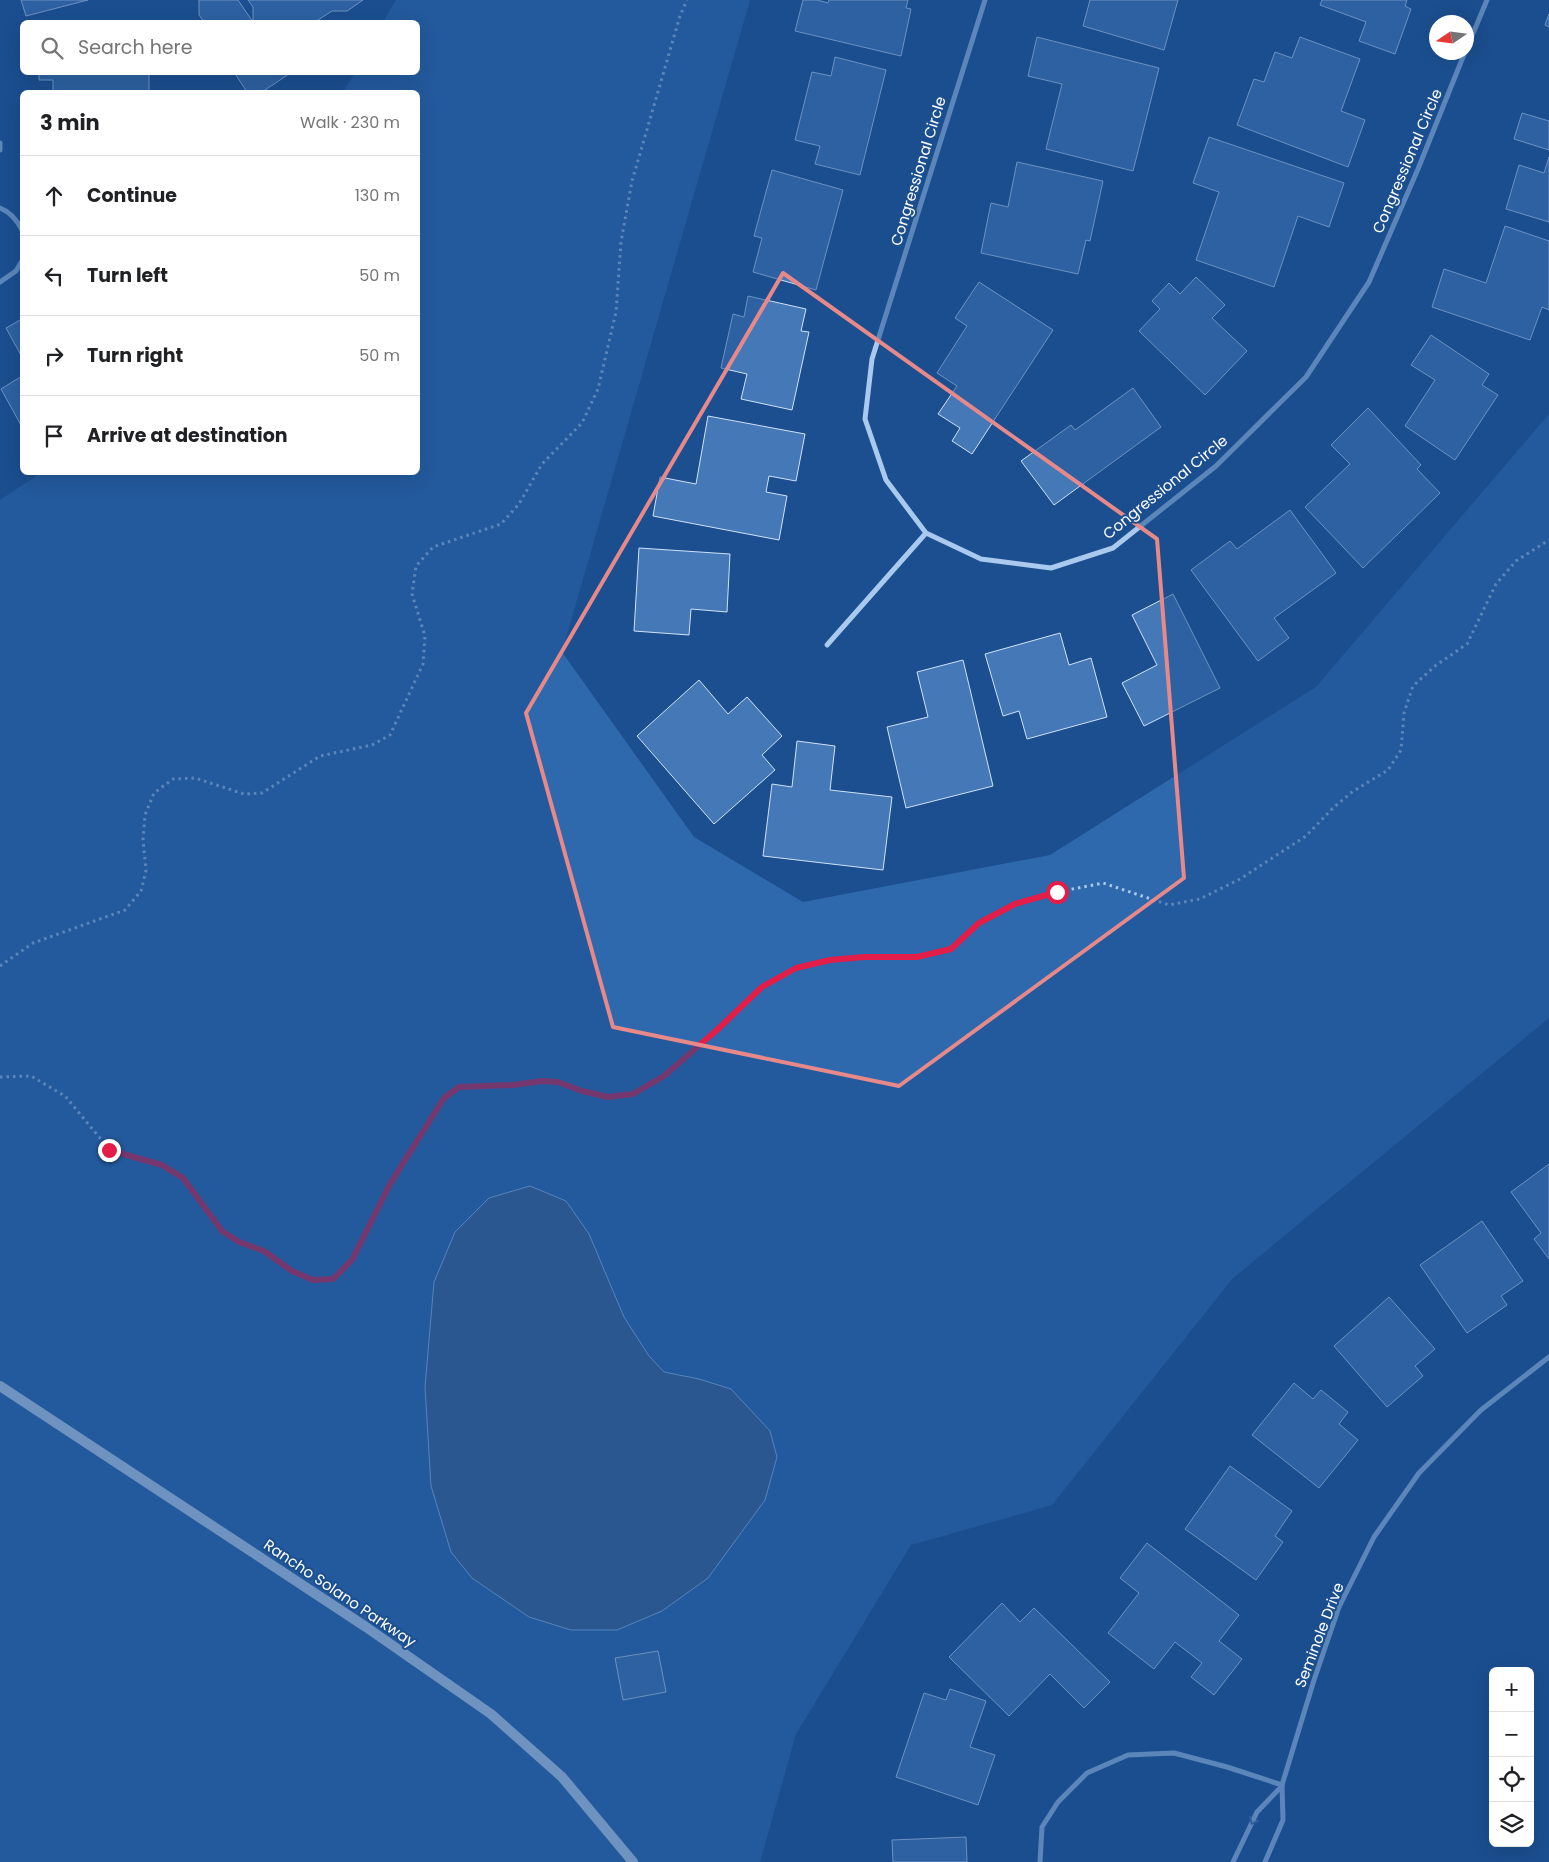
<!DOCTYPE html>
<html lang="en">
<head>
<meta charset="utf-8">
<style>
  body { margin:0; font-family:Poppins,sans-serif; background:#f2f2f2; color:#202124 }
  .controls { position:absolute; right:15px; bottom:15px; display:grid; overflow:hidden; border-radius:8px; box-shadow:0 5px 20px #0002 }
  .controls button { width:45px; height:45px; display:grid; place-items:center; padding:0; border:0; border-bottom:1px solid #e0e0e0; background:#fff; color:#202124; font:25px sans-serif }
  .compass { position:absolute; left:1429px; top:15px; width:45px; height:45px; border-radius:50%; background:#fff; box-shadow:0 5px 20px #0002; rotate:257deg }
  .stop { position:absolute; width:15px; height:15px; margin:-11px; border:4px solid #e11d48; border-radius:50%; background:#fff }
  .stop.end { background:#e11d48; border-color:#fff; box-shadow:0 1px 5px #0008 }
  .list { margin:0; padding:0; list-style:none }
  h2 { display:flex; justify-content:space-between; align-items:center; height:65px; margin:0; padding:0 20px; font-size:21px }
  h2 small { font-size:16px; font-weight:400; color:#757577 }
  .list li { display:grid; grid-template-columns:32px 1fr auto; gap:15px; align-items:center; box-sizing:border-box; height:80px; padding:0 20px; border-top:1px solid #e0e0e0 }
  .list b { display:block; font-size:19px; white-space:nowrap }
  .list em { font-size:16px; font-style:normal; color:#757577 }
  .icon { flex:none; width:28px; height:28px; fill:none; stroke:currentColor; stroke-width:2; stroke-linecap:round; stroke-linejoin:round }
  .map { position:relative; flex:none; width:1549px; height:1862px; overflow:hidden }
  .search { position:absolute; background:#fff; box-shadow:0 5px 20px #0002; left:20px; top:20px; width:400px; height:55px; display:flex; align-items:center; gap:12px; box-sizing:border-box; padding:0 18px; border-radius:8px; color:#757577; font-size:19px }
  .panel { position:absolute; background:#fff; box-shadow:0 5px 20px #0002; left:20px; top:90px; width:400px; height:385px; border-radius:8px }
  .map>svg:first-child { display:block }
  .green { fill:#2e69ad }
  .water { fill:#3c6290; stroke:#9cc4f0 }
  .building { fill:#4478b7; stroke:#cfe3fa }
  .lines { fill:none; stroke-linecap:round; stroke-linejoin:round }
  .path { stroke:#a9c9ee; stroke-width:3; stroke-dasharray:2.5 4; stroke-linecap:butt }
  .street { stroke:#a9c9ee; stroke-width:5 }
  .secondary { stroke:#d6e6fa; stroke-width:10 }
  .oneway { stroke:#4674ac }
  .route { stroke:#e11d48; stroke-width:6 }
  .marked { fill:none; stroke:#e88989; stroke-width:4; stroke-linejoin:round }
  .labels { text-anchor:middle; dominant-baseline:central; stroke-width:4; stroke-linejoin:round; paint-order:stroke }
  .street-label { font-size:15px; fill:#fff; stroke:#1b4f8f }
</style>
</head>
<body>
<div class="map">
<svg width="1549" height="1862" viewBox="0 0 1549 1862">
  <rect width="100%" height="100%" fill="#1b4f8f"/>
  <path class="green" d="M396,0H750L562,652L694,837L803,902L1050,855L1316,687L1549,414V1018L1233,1278L1052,1505L911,1545L796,1734L760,1862H0V500L41,473L418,472V92H343L355,73L418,72V22H383Z"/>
  <path class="water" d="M530,1186L566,1201L589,1234L624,1317L649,1356L664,1372L699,1379L731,1389L770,1431L777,1457L765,1500L708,1578L662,1611L617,1630H571L529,1617L472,1578L451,1552L431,1486L425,1387L434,1282L455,1232L489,1198Z"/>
  <g class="building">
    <path d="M21,0H88L26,16Z"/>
    <path d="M199,0H238L253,22H204L199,15Z"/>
    <path d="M248,0H363L347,11H332L315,22H253V7Z"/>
    <path d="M803,0H817L828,3L829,0H908L906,8L911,9L901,56L795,31Z"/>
    <path d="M1090,0H1178L1164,50L1083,26Z"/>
    <path d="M1322,0H1407L1405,6L1411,9L1395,54L1359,41L1366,22L1320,5Z"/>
    <path d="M1549,14V27L1545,25Z"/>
    <path d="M1037,37L1159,68L1133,171L1046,149L1062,84L1028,76Z"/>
    <path d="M1300,37L1360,59L1341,111L1365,120L1348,167L1237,125L1254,79L1264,82L1275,52L1292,58Z"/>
    <path d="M835,57L886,70L860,175L815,164L820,146L795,140L812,72L831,76Z"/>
    <path d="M39,72H149V92H53V80H39Z"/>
    <path d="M234,72H292L262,92H247Z"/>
    <path d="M1522,113L1549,121V150L1514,139Z"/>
    <path d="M1209,137L1344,183L1329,227L1298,216L1274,287L1196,260L1219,192L1193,183Z"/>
    <path d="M1549,157V222L1506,209L1519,165L1544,173Z"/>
    <path d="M1017,162L1103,181L1090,241L1086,240L1078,274L981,253L991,203L1008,207Z"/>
    <path d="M772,170L843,190L816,290L753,272L762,238L754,236Z"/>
    <path d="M1505,226L1549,241V310L1542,307L1530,340L1432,307L1444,269L1486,283Z"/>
    <path d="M1196,277L1225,305L1212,318L1247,351L1205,395L1139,331L1160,309L1152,301L1169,283L1180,294Z"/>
    <path d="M979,282L1053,330L972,454L952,441L960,428L938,414L957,386L937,373L967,326L955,318Z"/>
    <path d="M748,296L806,309L801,331L809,332L792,410L741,399L747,374L721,368L733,314L744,317Z"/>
    <path d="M22,319V357L6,328Z"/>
    <path d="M1431,335L1489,374L1482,385L1498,395L1455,460L1405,426L1435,380L1411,365Z"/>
    <path d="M22,376V427L1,389Z"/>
    <path d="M1133,388L1161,427L1054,505L1021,461L1071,425L1075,430Z"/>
    <path d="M1368,408L1421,465L1417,469L1440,493L1363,568L1305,507L1350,464L1331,445Z"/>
    <path d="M708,416L805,434L796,481L769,476L766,492L787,496L779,540L653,516L660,477L696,484Z"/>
    <path d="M1290,510L1336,573L1274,618L1289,638L1258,661L1191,570L1230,541L1237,549Z"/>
    <path d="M639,548L730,554L727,612L691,609L689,635L634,631Z"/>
    <path d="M1173,594L1220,688L1144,726L1122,683L1157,665L1132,615Z"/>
    <path d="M1060,633L1069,665L1091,658L1107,717L1027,739L1019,711L1003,716L985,654Z"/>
    <path d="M963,660L993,786L906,808L887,727L928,717L917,672Z"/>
    <path d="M699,680L728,714L747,697L782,736L762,755L775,770L714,824L637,736Z"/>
    <path d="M797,741L835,746L830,790L892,797L883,870L763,856L772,784L792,787Z"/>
    <path d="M1549,1164V1259L1534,1239L1541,1233L1511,1192Z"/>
    <path d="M1482,1221L1523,1281L1501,1296L1507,1305L1467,1333L1420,1265Z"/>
    <path d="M1389,1297L1435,1349L1415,1366L1423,1376L1387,1407L1334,1346Z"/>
    <path d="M1294,1383L1313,1399L1321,1390L1348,1412L1339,1424L1358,1440L1319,1488L1252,1435Z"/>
    <path d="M1230,1466L1292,1511L1275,1536L1283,1542L1256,1580L1185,1529Z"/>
    <path d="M1147,1543L1239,1615L1219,1641L1242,1659L1214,1695L1191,1677L1202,1663L1175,1642L1154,1669L1108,1633L1139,1593L1120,1578Z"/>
    <path d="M1002,1603L1020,1622L1034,1608L1110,1682L1084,1708L1050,1674L1009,1716L949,1657Z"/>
    <path d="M658,1651L666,1692L623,1700L615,1658Z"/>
    <path d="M950,1689L986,1701L970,1747L995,1755L978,1805L896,1777L924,1693L946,1700Z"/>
    <path d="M966,1837L967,1862H893L892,1840Z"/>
  </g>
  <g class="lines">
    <g class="path">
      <path d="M0,966L33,943L125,910L141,891L146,871L143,840L145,815L154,793L173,779L195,778L244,794L262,793L320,756L372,745L390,735L423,664L425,636L412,594L416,566L433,547L501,524L519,504L542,464L582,423L598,389L616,312L621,242L632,181L680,16L687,0"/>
      <path d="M0,1077L31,1076L65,1096L109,1149L162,1165L183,1178L222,1231L239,1242L264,1251L292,1271L313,1280L333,1279L351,1260L390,1184L444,1098L459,1087L513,1085L542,1081L558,1082L582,1091L609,1097L633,1094L664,1076L718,1029L762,987L796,968L830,960L865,957H917L951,949L979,923L1015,904L1057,892L1103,883L1169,905L1200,899L1240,879L1306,836L1333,808L1352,792L1388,770L1401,750L1404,713L1413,686L1435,666L1467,644L1496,584L1516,561L1549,540"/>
    </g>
    <g class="street">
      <path d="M985,0L872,359L865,419L886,480L926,533L981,559L1051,568L1113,548L1216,466L1306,377L1369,282L1418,169L1465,52"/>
      <path d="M1466,50L1487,0"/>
      <path d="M0,143V150"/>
      <path d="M0,208C11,212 17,220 22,230"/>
      <path d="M0,282L16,271L22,261"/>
      <path d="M827,645L926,533"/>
      <path d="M1040,1862L1042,1827L1058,1802L1087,1773L1128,1755L1174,1753L1227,1767L1282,1785"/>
      <path d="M1233,1862L1257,1812L1282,1786"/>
      <path d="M1265,1862L1283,1820L1282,1785L1314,1680L1339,1607L1374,1537L1419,1473L1481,1410L1549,1357"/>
    </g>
    <path class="secondary" d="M0,1386L366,1627L491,1714L562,1777L633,1862"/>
  </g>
  <defs><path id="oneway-chevron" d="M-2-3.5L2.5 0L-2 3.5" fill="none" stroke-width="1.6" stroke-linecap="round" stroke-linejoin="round" transform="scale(1.25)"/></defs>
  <use class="oneway" href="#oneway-chevron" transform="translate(1253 1821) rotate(116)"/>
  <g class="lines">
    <path class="route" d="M109,1150L162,1165L183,1178L222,1231L239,1242L264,1251L292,1271L313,1280L333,1279L352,1260L390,1184L444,1098L459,1087L513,1085L542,1081L558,1082L582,1091L608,1097L633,1094L664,1076L718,1029L762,987L796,968L830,960L864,957H917L951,949L979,923L1015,904L1057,892"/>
  </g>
  <path d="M0 0H1549V1862H0ZM783,273L1157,539L1184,878L899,1086L613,1027L526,713Z" fill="#1b4f8f" fill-opacity=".55" fill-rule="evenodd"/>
  <path class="marked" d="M783,273L1157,539L1184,878L899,1086L613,1027L526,713Z"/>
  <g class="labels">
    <g class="street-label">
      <text transform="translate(1407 161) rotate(-67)">Congressional Circle</text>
      <text transform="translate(918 171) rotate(-73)">Congressional Circle</text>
      <text transform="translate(1165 487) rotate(-39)">Congressional Circle</text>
      <text transform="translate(340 1593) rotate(34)">Rancho Solano Parkway</text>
      <text transform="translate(1319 1635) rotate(-69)">Seminole Drive</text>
    </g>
  </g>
</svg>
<div class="controls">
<button>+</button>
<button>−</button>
<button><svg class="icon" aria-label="locate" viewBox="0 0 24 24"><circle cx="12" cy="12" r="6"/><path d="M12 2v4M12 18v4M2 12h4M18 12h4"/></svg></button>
<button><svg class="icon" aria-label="layers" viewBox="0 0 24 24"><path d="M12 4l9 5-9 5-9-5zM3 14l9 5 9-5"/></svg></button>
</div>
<svg class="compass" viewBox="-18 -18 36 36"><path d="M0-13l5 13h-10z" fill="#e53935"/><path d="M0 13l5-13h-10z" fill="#757577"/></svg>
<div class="stop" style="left:1057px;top:892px"></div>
<div class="stop end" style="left:109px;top:1150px"></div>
<div class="search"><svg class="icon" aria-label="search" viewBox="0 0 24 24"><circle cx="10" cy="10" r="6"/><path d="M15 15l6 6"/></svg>Search here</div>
<section class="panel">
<h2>3 min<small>Walk · 230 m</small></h2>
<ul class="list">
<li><svg class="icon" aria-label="ahead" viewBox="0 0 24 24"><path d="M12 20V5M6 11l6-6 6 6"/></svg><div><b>Continue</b></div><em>130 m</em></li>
<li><svg class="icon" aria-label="left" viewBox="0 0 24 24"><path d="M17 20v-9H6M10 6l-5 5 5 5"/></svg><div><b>Turn left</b></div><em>50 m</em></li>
<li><svg class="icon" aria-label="right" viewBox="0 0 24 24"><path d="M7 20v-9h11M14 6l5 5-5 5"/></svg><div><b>Turn right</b></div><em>50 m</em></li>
<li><svg class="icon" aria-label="arrive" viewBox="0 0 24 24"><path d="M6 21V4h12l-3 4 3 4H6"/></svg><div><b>Arrive at destination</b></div></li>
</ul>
</section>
</div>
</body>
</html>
